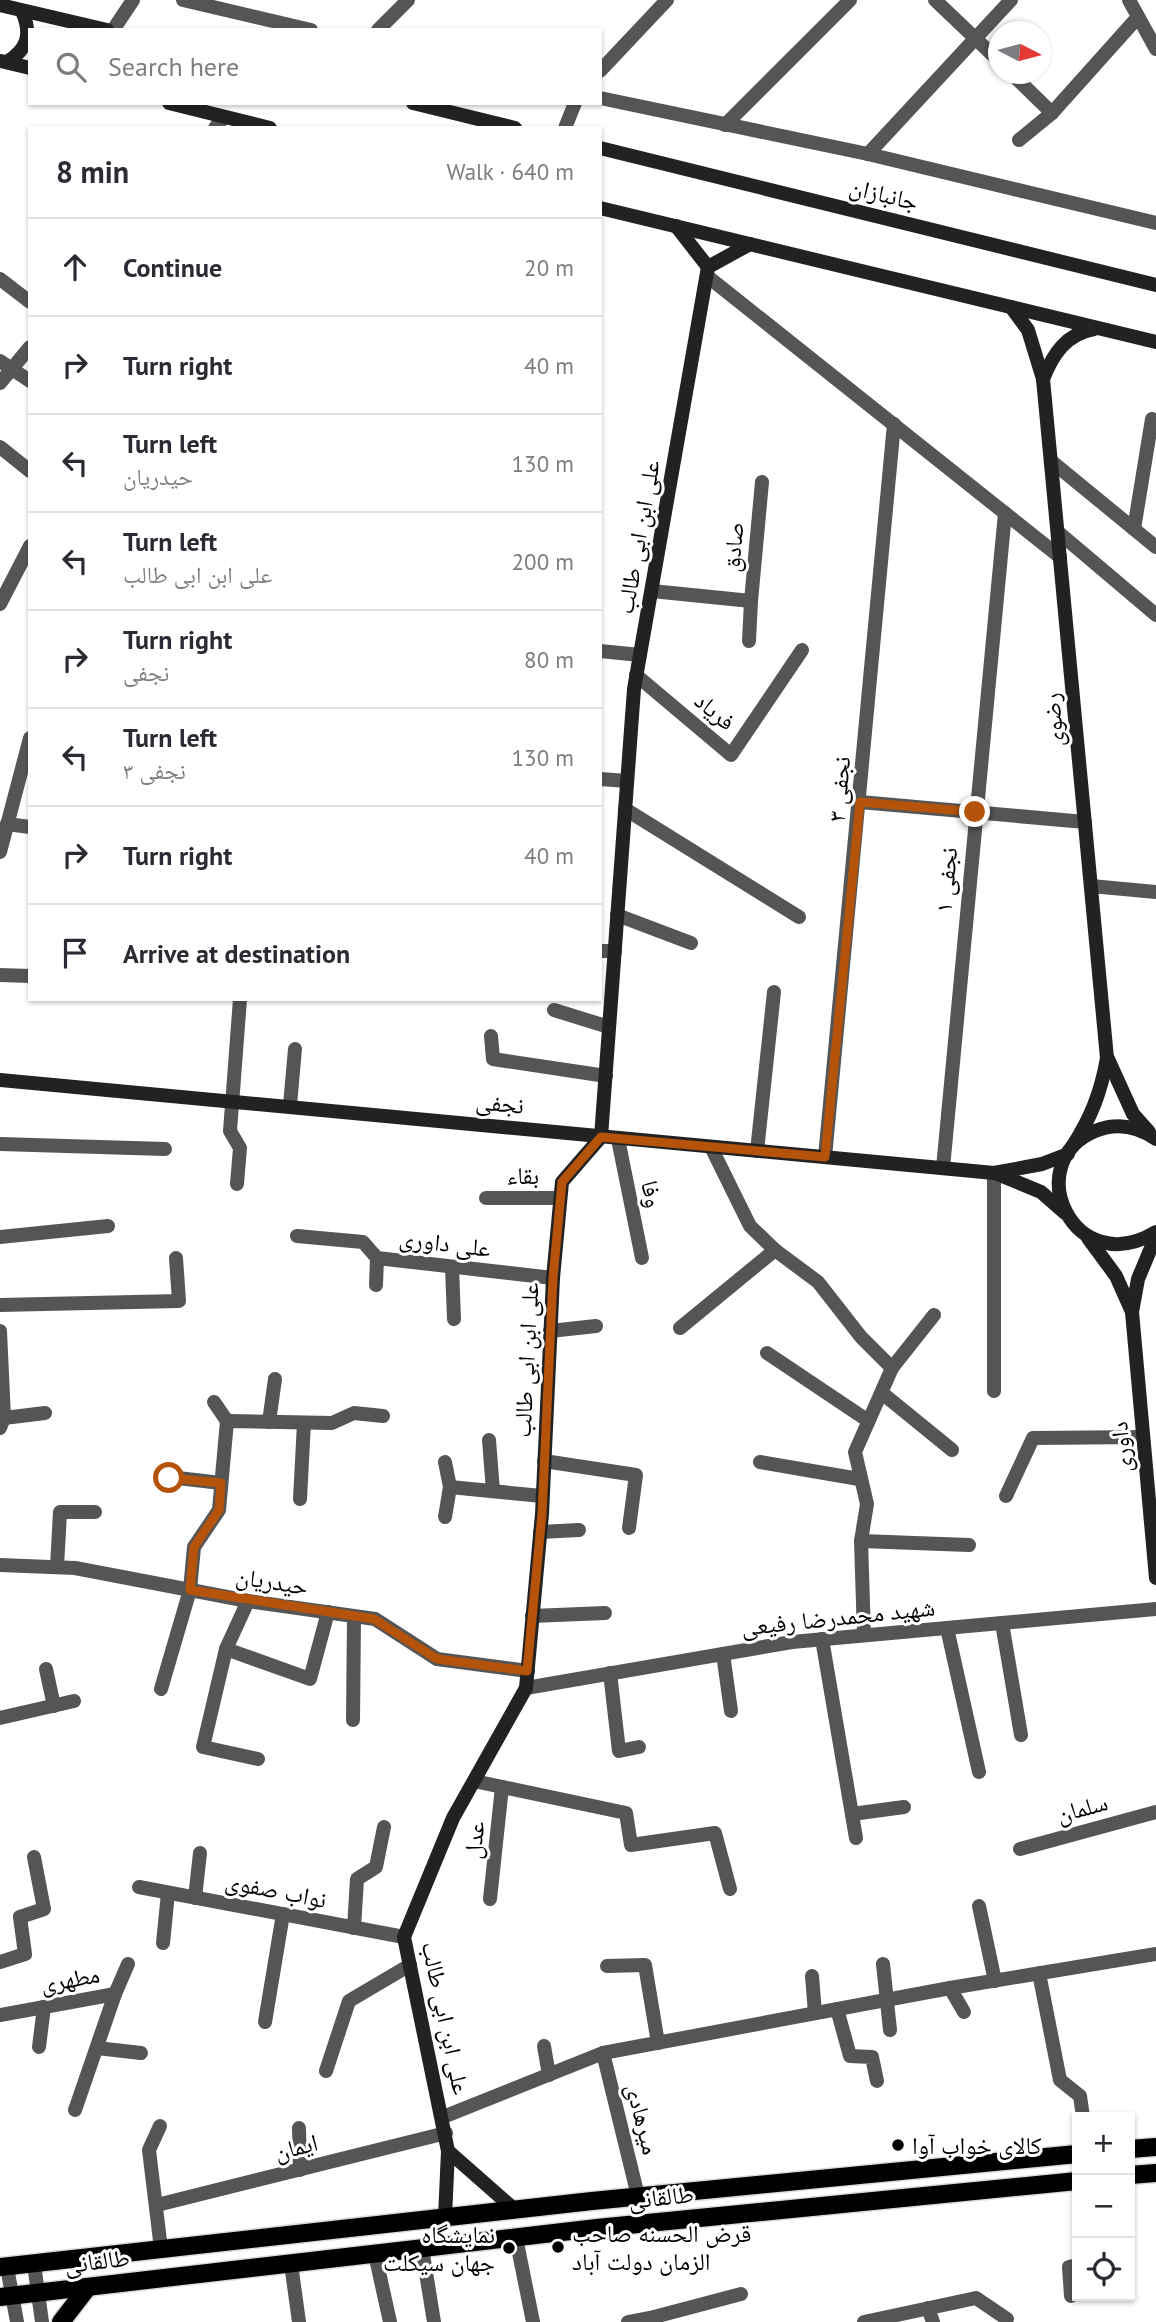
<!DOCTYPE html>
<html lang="en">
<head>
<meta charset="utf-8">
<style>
  body { margin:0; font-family:"PT Sans","Noto Naskh Arabic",sans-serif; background:#f7f7f7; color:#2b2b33 }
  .controls { position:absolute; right:21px; bottom:21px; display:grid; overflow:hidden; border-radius:0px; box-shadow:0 2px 5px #0004 }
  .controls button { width:63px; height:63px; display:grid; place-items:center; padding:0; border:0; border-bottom:2px solid #e1e1e2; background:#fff; color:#2b2b33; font:35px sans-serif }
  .compass { position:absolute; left:988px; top:21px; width:63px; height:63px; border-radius:50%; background:#fff; box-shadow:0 2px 5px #0004; rotate:96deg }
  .stop { position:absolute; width:21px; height:21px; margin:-16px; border:5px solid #b45309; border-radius:50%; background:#fff }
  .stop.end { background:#b45309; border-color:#fff; box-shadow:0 2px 7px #0008 }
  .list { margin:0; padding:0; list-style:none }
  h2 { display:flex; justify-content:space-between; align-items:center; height:91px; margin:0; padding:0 28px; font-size:30px }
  h2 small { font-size:23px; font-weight:400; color:#7c7c81 }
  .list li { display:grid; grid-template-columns:46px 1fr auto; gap:21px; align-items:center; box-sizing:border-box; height:98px; padding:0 28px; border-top:2px solid #e1e1e2 }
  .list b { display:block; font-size:26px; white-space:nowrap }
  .list p { margin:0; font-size:23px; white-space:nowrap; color:#7c7c81 }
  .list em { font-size:23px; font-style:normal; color:#7c7c81 }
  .icon { flex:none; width:38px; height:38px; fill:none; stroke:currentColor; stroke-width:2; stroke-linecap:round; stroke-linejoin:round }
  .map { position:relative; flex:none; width:1156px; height:2322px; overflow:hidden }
  .search { position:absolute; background:#fff; box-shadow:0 2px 5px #0004; left:28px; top:28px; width:574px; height:77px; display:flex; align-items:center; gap:18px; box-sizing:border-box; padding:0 24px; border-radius:0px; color:#7c7c81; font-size:26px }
  .panel { position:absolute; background:#fff; box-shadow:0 2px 5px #0004; left:28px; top:126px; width:574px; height:875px; border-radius:0px }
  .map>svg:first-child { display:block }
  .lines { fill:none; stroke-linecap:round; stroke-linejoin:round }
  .primary-casing { stroke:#dbdbdb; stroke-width:21 }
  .street { stroke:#555; stroke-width:14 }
  .secondary { stroke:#222; stroke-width:14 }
  .primary { stroke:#000; stroke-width:18 }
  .route { stroke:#b45309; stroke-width:9 }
  .poi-dot { fill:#000; stroke:#fff; stroke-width:2.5 }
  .labels { text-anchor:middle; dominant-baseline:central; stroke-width:6; stroke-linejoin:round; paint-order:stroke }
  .street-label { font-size:24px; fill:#000; stroke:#fff }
  .poi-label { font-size:24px; fill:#000; stroke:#fff; text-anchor:start }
</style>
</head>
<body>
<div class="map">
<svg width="1156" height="2322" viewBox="0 0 1156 2322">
  <rect width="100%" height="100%" fill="#fff"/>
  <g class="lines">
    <defs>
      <g id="primary">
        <path d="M1130,2149L1156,2147"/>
        <path d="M1130,2175L1156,2173"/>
        <path d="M0,2267L592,2201L1077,2154"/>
        <path d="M0,2297L597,2228L1077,2181"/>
        <path d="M61,2322L88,2287"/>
      </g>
    </defs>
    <use href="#primary" class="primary-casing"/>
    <g class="street">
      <path d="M183,0L311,30"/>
      <path d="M935,0L998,60"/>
      <path d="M1129,0L1156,49"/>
      <path d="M113,30L133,0"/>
      <path d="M378,30L408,0"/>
      <path d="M600,71L667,0"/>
      <path d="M1012,74L1052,113"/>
      <path d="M600,98L868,154L1156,223"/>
      <path d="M725,125L850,0"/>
      <path d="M215,128L224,117"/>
      <path d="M565,128L575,103"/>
      <path d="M1019,140L1052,113L1138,17"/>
      <path d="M868,154L1011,0"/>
      <path d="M707,276L1060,557"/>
      <path d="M0,279L30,302"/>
      <path d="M0,361L30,381"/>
      <path d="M0,383L30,347"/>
      <path d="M0,447L30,471"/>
      <path d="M1051,461L1156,547"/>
      <path d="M1134,529L1152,419"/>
      <path d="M1058,532L1156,615"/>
      <path d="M652,591L751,601L762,482"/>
      <path d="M0,604L30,546"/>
      <path d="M749,641L751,601"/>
      <path d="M600,651L640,655"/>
      <path d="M636,675L731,755L802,650"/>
      <path d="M600,779L627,781"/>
      <path d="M860,802L1085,822"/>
      <path d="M625,809L799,917"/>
      <path d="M7,824L30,827"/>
      <path d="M0,852L30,738"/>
      <path d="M1091,886L1156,892"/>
      <path d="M617,915L691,943"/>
      <path d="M600,951H615"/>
      <path d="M0,975L30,976"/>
      <path d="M554,1010L609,1027"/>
      <path d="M491,1036L493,1059L606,1076"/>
      <path d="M290,1105L295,1049"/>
      <path d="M618,1139L642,1258"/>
      <path d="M0,1144L165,1149"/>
      <path d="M711,1147L750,1226L775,1250L818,1282L861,1337L892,1368L855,1452L867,1504L861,1541L864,1635"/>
      <path d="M757,1151L774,992"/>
      <path d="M825,1157L894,424"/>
      <path d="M943,1168L1005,513"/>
      <path d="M994,1173V1391"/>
      <path d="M237,1184L240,1148L230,1131L240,999"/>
      <path d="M486,1198H560"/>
      <path d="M297,1236L363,1242L377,1258L553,1278"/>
      <path d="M0,1237L108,1226"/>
      <path d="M452,1267L454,1319"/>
      <path d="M376,1285L377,1258"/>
      <path d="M0,1305L179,1301L176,1258"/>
      <path d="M680,1328L775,1250"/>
      <path d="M0,1331L4,1418L0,1428"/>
      <path d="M550,1331L596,1326"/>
      <path d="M767,1353L867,1420"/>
      <path d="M892,1368L934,1315"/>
      <path d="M882,1393L952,1450"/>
      <path d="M214,1402L227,1421"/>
      <path d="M4,1418L45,1413"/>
      <path d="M269,1422L275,1379"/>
      <path d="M489,1440L493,1491"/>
      <path d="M544,1461L636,1475L629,1528"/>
      <path d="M445,1462L450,1487L542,1496"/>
      <path d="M760,1462L859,1479"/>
      <path d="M169,1477L221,1483"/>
      <path d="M1006,1496L1033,1438L1143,1437"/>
      <path d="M300,1499L304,1423"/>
      <path d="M445,1517L450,1487"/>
      <path d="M540,1532L579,1530"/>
      <path d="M861,1541L969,1545"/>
      <path d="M0,1565L75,1568L248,1601L375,1619L437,1659L528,1671"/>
      <path d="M57,1567L60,1512H95"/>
      <path d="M248,1601L226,1649L203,1747L258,1759"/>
      <path d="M532,1616L605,1613"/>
      <path d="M1002,1623L1021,1735"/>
      <path d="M947,1628L979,1772"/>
      <path d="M822,1639L856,1838"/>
      <path d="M226,1649L310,1679L328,1612"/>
      <path d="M723,1654L731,1711"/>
      <path d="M46,1669L54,1706"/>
      <path d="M610,1673L619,1751L639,1747"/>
      <path d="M526,1688L792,1642L1156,1609"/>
      <path d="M161,1689L190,1590L194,1547L219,1510L227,1421L332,1423L354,1413L383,1416"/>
      <path d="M0,1718L74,1701"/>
      <path d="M353,1720L354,1617"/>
      <path d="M474,1781L626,1813L631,1845L715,1833L730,1889"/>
      <path d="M852,1814L904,1807"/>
      <path d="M1020,1849L1156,1812"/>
      <path d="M139,1887L404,1937"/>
      <path d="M195,1898L200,1853"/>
      <path d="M490,1899L502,1787"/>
      <path d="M979,1906L995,1981"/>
      <path d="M354,1928L357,1879L376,1867L384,1827"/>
      <path d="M163,1943L168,1893"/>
      <path d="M0,1962L25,1954L20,1917L44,1909L34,1857"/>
      <path d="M883,1964L890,2030"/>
      <path d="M607,1966L645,1965L658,2043"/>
      <path d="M1039,1973L1060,2080L1080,2096L1083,2117"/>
      <path d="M812,1976L815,2013"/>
      <path d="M950,1988L964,2012"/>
      <path d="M837,2009L850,2056L872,2057L877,2081"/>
      <path d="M0,2015L115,1994L128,1964"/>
      <path d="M265,2022L283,1914"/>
      <path d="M544,2046L549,2075"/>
      <path d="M39,2047L44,2007"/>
      <path d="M97,2048L141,2053"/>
      <path d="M603,2053L638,2196"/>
      <path d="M326,2071L349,2001L410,1965"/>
      <path d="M75,2110L115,1994"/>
      <path d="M443,2117L603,2053L950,1988L1156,1954"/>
      <path d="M160,2126L149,2150L161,2249"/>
      <path d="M299,2128L300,2170"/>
      <path d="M157,2205L446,2133"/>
      <path d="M516,2238L533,2322"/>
      <path d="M422,2248L434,2322"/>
      <path d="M375,2254L390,2322"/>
      <path d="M34,2264L42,2322"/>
      <path d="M291,2264L299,2322"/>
      <path d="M7,2267L17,2322"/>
      <path d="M1071,2296L1069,2267L1077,2265"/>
      <path d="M928,2308L933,2322"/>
      <path d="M654,2317L741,2294"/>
      <path d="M628,2322L654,2317L656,2322"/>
      <path d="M864,2322L976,2298L1007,2319"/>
    </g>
    <g class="secondary">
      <path d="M0,5L107,30"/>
      <path d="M1,61L30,68"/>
      <path d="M7,62C28,49 32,34 22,11"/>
      <path d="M169,103L270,128"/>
      <path d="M413,103L515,128"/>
      <path d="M600,148L1156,285"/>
      <path d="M600,208L1156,342"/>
      <path d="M676,226L708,267L750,244"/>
      <path d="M1011,307L1028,330L1043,379L1107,1058C1101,1092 1091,1118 1072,1147"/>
      <path d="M1043,379C1053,354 1066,334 1094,329"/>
      <path d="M1108,1059L1133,1114L1149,1132"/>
      <path d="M0,1080C332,1108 663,1143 994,1173L1042,1164L1068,1154"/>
      <path d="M1156,1139C1137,1126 1117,1122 1095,1131C1019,1163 1074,1282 1156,1232"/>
      <path d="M995,1173L1041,1192L1065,1213"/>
      <path d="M1156,1236L1138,1279L1132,1312L1156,1578"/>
      <path d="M1088,1238L1116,1276L1132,1312"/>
      <path d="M448,2151L404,1937L453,1818L526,1688L542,1514L553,1278L562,1182L601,1137L634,689L708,267"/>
      <path d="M445,2217L448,2151L514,2209"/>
    </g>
    <use href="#primary" class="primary"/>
  </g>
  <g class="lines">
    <path class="route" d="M169,1478L221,1483L219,1510L194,1547L190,1590L374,1619L437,1659L527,1671L542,1514L553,1278L562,1182L601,1137L825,1157L860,802L975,812"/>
  </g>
  <g class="poi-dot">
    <circle cx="898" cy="2145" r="7"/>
    <circle cx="558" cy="2247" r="7"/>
    <circle cx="509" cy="2248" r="7"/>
  </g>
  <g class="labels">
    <g class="street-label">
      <text transform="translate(884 194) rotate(14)">جانبازان</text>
      <text transform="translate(638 537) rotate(-80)">علی ابن ابی طالب</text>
      <text transform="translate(733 547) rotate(-85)">صادق</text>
      <text transform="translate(715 711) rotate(40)">فریاد</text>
      <text transform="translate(1053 720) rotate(-95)">رضوی</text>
      <text transform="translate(839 789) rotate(-85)">نجفی ۳</text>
      <text transform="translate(946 880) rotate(-85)">نجفی ۱</text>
      <text transform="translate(500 1103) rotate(6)">نجفی</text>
      <text x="523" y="1175">بقاء</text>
      <text transform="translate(652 1194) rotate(79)">وفا</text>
      <text transform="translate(445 1243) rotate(7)">علی داوری</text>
      <text transform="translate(526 1360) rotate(-87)">علی ابن ابی طالب</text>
      <text transform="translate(1121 1447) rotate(-95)">داوری</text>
      <text transform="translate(272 1581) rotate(9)">حیدریان</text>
      <text transform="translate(838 1617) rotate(-6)">شهید محمدرضا رفیعی</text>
      <text transform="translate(1082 1808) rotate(-15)">سلمان</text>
      <text transform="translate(474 1840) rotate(-84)">عدل</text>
      <text transform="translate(276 1890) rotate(11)">نواب صفوی</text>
      <text transform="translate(70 1979) rotate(-10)">مطهری</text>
      <text transform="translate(446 2018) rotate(78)">علی ابن ابی طالب</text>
      <text transform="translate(643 2119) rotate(76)">میرهادی</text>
      <text transform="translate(296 2147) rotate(-14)">ایمان</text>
      <text transform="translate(661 2197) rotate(-6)">طالقانی</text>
      <text transform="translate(97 2261) rotate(-7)">طالقانی</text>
    </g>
    <g class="poi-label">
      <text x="912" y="2145">کالای خواب آوا</text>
      <text x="572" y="2233">قرض الحسنه صاحب<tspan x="572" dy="28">الزمان دولت آباد</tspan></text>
      <text x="495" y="2234" text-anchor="end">نمایشگاه<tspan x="495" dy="28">جهان سیکلت</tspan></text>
    </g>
  </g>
</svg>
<div class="controls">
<button>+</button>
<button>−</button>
<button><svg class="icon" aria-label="locate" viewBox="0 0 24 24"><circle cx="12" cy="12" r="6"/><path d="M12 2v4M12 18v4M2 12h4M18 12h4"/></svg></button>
</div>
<svg class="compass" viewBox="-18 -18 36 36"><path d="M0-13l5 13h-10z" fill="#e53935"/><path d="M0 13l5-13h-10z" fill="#7c7c81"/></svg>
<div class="stop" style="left:169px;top:1478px"></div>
<div class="stop end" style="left:975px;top:812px"></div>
<div class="search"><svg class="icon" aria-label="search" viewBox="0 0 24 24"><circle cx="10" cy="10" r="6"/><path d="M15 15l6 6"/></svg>Search here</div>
<section class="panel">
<h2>8 min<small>Walk · 640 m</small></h2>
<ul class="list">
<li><svg class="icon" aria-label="ahead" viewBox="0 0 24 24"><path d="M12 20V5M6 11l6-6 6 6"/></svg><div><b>Continue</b></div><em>20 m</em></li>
<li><svg class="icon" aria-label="right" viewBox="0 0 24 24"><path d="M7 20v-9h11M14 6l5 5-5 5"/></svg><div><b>Turn right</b></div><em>40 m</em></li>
<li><svg class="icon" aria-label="left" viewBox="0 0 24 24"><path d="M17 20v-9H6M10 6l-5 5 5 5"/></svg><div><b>Turn left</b><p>حیدریان</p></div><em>130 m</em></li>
<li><svg class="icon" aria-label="left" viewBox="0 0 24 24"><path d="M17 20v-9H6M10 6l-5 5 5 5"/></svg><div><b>Turn left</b><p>علی ابن ابی طالب</p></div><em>200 m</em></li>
<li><svg class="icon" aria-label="right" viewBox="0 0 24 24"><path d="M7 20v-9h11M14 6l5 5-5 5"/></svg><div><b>Turn right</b><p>نجفی</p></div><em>80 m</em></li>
<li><svg class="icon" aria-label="left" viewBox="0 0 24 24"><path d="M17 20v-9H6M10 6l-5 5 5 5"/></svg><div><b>Turn left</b><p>نجفی ۳</p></div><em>130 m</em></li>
<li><svg class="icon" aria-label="right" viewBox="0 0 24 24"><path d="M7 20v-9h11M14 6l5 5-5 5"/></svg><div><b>Turn right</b></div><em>40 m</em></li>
<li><svg class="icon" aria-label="arrive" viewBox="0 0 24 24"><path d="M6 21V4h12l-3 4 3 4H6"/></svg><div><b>Arrive at destination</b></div></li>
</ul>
</section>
</div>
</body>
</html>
